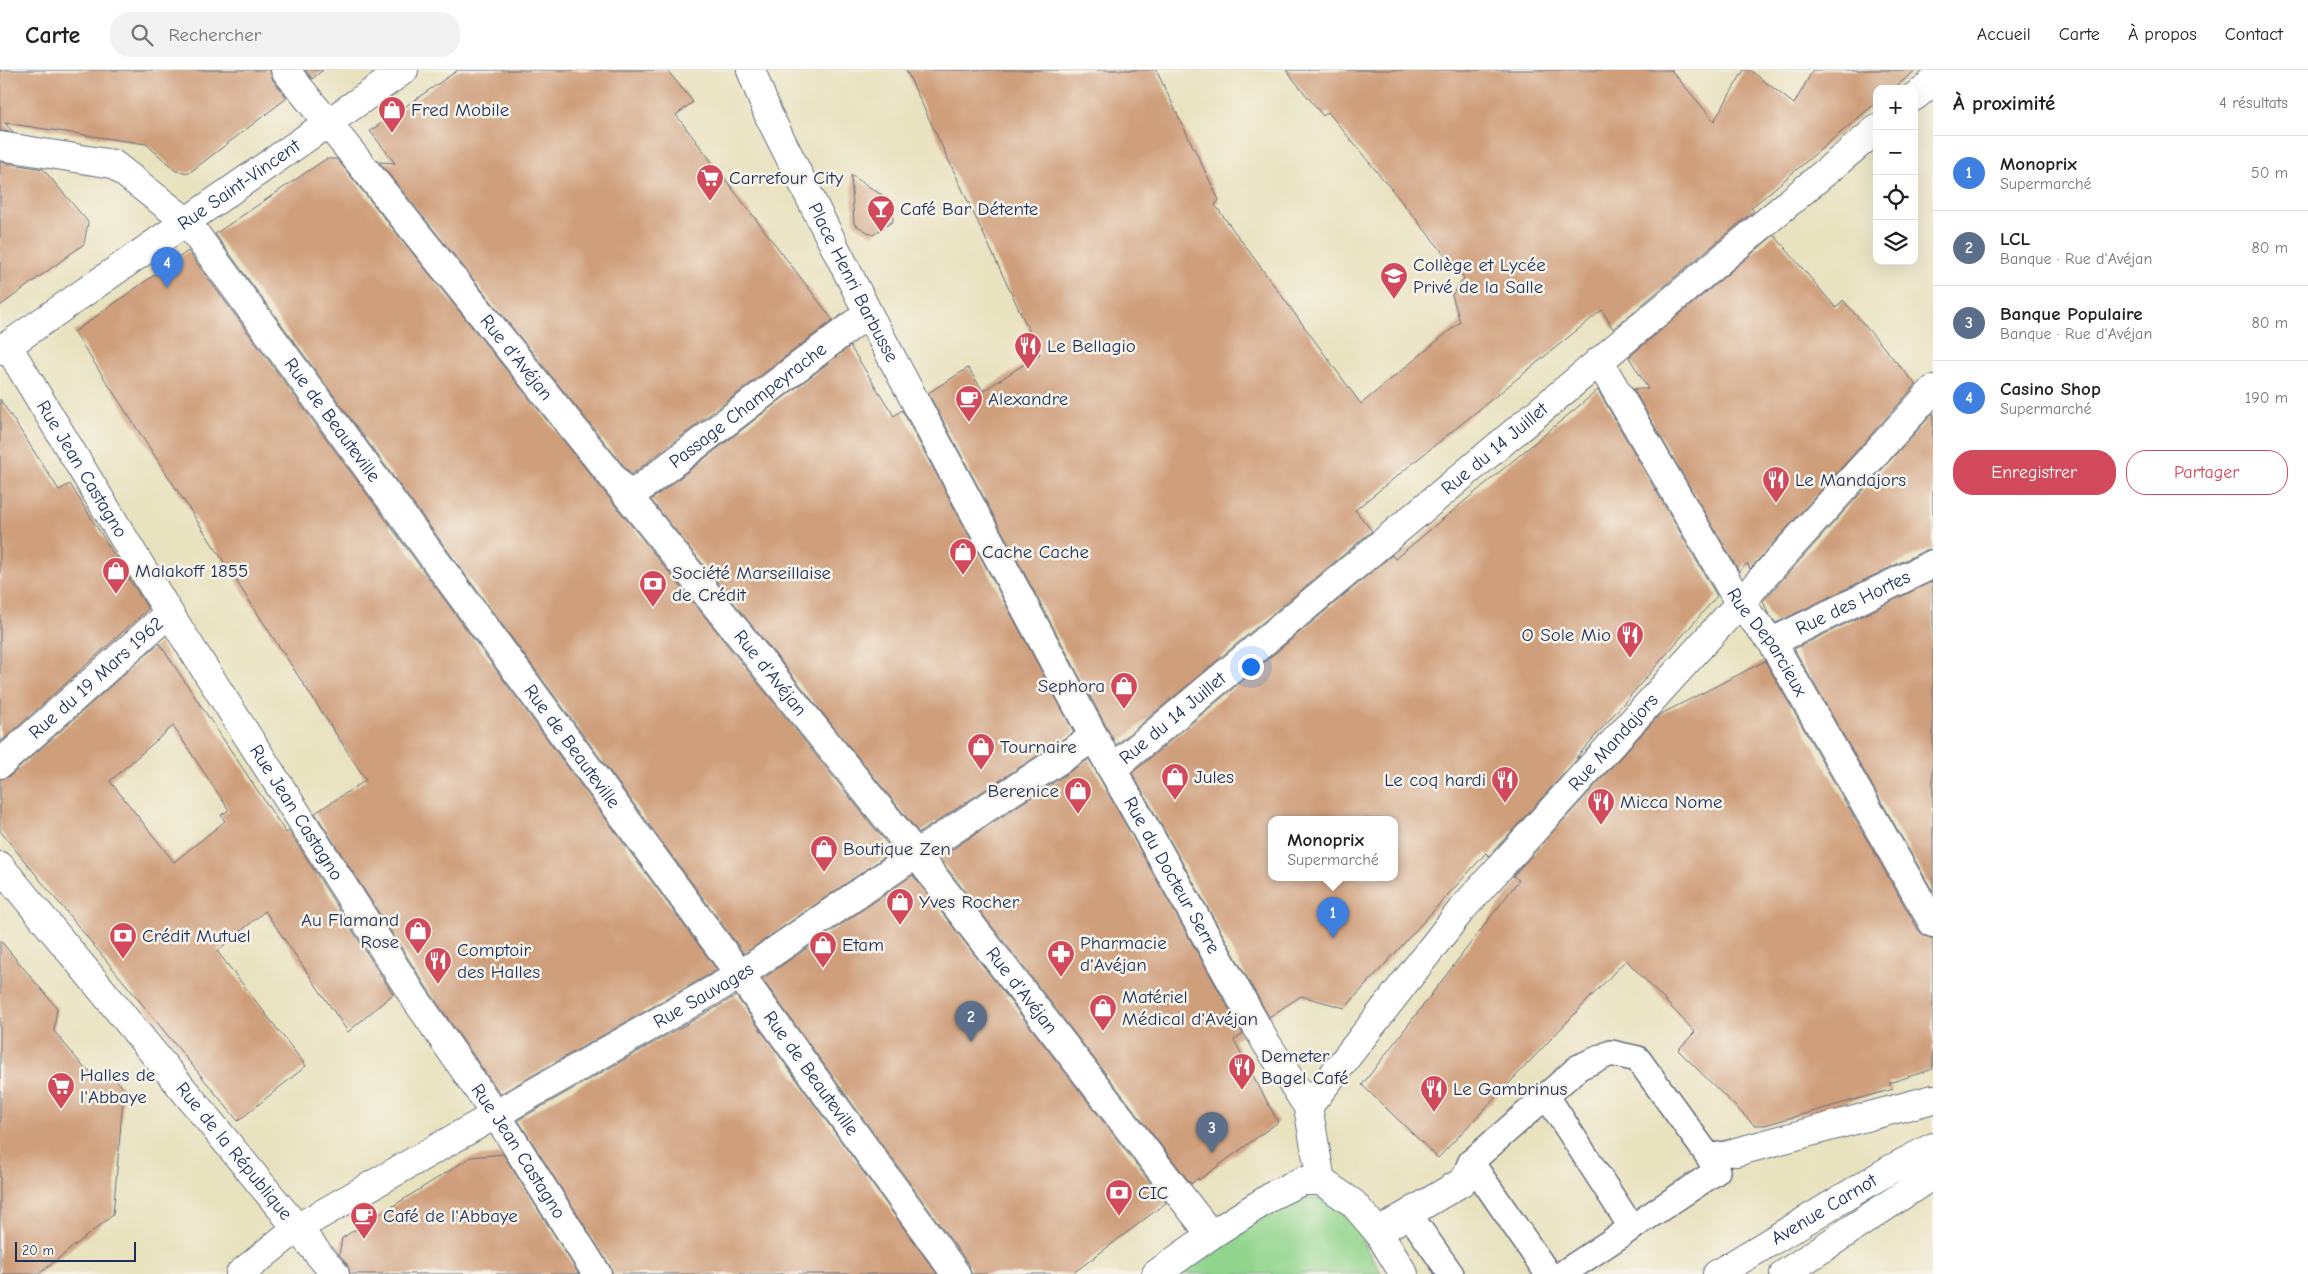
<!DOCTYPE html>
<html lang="fr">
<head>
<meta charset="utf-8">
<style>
  body { margin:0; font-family:"Comic Neue",sans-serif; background:#f2f2f2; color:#202124 }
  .controls { position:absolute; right:15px; top:15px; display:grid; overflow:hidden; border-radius:10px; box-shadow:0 5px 20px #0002 }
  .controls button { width:45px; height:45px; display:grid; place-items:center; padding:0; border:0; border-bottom:1px solid #e0e0e0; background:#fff; color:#202124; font:25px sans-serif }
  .scale { position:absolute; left:15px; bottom:12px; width:121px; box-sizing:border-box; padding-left:5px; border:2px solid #1b2f5e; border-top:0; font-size:14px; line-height:18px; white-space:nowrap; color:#1b2f5e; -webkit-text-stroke:4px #f7f3e8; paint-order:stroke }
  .you { position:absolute; left:1250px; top:596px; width:18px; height:18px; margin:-12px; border:4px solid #fff; border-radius:50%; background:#1a73e8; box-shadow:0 0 0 8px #1a73e833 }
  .badge { display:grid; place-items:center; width:32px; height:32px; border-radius:50%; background:#d1495b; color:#fff; font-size:16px; font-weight:700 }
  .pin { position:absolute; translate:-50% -41px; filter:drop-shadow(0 1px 2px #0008) }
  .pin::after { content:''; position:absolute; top:26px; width:18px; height:15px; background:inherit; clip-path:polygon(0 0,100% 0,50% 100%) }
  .popup { position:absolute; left:1268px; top:746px; width:130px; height:65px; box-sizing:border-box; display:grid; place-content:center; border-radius:10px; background:#fff; filter:drop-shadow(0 1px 4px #0005); font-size:16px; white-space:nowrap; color:#757577 }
  .popup b { font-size:19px; color:#202124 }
  .popup::after { content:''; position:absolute; left:50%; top:100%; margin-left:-10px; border:10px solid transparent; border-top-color:#fff }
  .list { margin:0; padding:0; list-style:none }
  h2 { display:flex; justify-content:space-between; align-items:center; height:65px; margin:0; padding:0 20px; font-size:21px }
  h2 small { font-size:16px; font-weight:400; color:#757577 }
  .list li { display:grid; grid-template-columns:32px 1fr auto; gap:15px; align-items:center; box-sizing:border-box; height:75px; padding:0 20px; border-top:1px solid #e0e0e0 }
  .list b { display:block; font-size:19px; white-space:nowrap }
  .list p { margin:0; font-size:16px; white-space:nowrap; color:#757577 }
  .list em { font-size:16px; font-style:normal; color:#757577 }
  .actions { display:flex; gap:10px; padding:15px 20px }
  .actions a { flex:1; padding:11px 0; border:1px solid #d1495b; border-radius:20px; text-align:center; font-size:18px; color:#d1495b }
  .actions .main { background:#d1495b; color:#fff }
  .icon { flex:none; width:28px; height:28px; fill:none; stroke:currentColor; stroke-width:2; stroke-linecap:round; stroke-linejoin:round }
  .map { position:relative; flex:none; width:1933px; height:1204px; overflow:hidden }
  header { display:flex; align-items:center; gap:30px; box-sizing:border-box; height:70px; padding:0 25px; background:#fff; border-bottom:1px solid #e0e0e0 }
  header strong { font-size:24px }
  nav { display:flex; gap:28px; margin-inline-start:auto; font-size:18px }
  .search { width:350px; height:45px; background:#f2f2f2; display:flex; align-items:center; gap:12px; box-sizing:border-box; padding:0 18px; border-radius:20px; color:#757577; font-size:19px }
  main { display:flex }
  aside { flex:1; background:#fff }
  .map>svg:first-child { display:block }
  .green { fill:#91d58d; stroke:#568276 }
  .building { fill:#cf9f7c; fill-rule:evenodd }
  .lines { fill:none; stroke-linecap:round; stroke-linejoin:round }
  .service-casing { stroke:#636e80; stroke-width:28 }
  .pedestrian-casing { stroke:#636e80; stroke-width:30 }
  .minor-casing { stroke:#636e80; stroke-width:30 }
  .secondary-casing { stroke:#636e80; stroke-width:30 }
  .service { stroke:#fff; stroke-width:25 }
  .pedestrian { stroke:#fff; stroke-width:28 }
  .minor { stroke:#fff; stroke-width:28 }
  .secondary { stroke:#fff; stroke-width:28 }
  .labels { text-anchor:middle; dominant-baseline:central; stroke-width:5; stroke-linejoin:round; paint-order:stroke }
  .poi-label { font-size:19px; fill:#1b2f5e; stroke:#f7f3e8; text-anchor:start }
  .street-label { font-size:19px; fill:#1b2f5e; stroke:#f7f3e8 }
</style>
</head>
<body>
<header>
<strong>Carte</strong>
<div class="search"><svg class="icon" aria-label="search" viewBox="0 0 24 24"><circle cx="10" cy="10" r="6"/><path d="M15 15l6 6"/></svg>Rechercher</div>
<nav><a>Accueil</a><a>Carte</a><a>À propos</a><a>Contact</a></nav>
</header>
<main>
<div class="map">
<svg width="1933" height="1204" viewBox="0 0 1933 1204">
  <rect width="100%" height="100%" fill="#f7f3e8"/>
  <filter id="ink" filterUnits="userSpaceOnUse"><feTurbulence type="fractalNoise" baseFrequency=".02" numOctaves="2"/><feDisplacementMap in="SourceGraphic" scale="10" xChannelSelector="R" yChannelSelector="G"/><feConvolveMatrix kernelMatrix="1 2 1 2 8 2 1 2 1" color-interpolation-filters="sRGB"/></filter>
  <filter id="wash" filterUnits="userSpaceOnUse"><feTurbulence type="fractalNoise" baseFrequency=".0096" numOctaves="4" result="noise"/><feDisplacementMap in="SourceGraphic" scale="20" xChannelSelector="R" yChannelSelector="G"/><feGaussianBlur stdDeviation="1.12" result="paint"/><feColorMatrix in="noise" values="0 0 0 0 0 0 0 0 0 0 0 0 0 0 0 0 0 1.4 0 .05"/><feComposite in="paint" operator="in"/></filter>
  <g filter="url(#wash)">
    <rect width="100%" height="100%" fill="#e9e2bf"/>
    <path class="green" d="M1295,1128H1316L1341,1137L1382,1204H1176L1214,1176Z"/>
    <g id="blocks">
      <g class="building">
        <path d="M0,0H270L273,10L287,28L189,103L176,101L146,74L5,53L13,62L0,61Z"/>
        <path d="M305,0H323L312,9Z"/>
        <path d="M458,0H667L693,32L676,45L833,250L631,405L379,92L395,93L370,61Z"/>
        <path d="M906,0H1156L1219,130L1215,135L1361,334L1460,252L1452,225L1464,208L1328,42L1323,46L1286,0H1671L1714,51L1744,0H1750L1794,34L1813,0H1916L1893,19H1877V32L1751,138L1754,141L1613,259L1602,240L1355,440L1372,461L1116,675L928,323L968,298L983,321L1040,284Z"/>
        <path d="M326,89H337L893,781L744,884L215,164Z"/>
        <path d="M0,92L43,99L88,152L84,174L0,236Z"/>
        <path d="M851,105L891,131L893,151L873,165L854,154Z"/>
        <path d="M1774,165L1836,238L1843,230L1916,315L1750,499L1747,493L1739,502L1633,319H1648L1629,287Z"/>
        <path d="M188,181L717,900L500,1024L427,918L315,743L366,710L74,262Z"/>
        <path d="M850,276L894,346L902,340L1074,662L919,763L651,430Z"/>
        <path d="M1598,320L1717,526L1576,688L1580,686L1489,786L1486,783L1345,938L1301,926L1269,947L1132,703L1392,485L1395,489ZM1272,749H1394V807H1272Z"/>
        <path d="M0,329L59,420L70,414L148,539L0,673Z"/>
        <path d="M1933,343V479L1926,480L1776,553L1768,543L1763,531Z"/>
        <path d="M1933,511V822L1794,579Z"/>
        <path d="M159,573L286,763L289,761L393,924L348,962L265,841L217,881L306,996L238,1051L0,761V709L10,706ZM173,656L229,740L221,745L225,751L174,792L110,711Z"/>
        <path d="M1765,591L1919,861L1925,866L1933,869V999L1889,1013L1893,1019L1765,1055H1754L1678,980L1695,962L1626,890L1438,1088L1362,1015L1519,810L1513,806L1659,645Z"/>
        <path d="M1089,689L1243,964L1234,970L1278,1052L1199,1110L1198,1108L1191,1114L939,788Z"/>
        <path d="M913,805L1166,1133L1072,1204H971L969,1195L762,909Z"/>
        <path d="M0,870L57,938L54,961L86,1000L111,1004L124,1019L113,1145L39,1204H0Z"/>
        <path d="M736,926L937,1204H613L610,1196L518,1050Z"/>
        <path d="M503,1084L579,1204H350L347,1194L339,1185L342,1168L471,1087Z"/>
      </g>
    </g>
  </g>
  <g filter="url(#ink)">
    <use href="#blocks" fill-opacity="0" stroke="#636e80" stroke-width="1"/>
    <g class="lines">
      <defs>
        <g id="service">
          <path d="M1546,1025L1632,1158"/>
          <path d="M1471,1092L1548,1204"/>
          <path d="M1462,1112L1471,1092L1579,997L1611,983L1638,989L1709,1087L1736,1082"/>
          <path d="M1409,1144L1451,1204"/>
          <path d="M1562,1204L1717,1101L1709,1087"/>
        </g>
        <g id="pedestrian">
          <path id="s1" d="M7,275L169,543L414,927L508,1063L597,1204"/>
          <path id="s2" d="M629,427L868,243"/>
          <path id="s3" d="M335,1204L297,1158L740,905L916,784L1094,667"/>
        </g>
        <g id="minor">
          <path id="s4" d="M285,0L916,784L1211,1165"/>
          <path id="s5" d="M751,0L768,44L868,243L1094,667L1265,971L1308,1037L1321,1111"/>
          <path d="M1914,27L1933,12"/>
          <path id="s6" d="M0,76L113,94L186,151L740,905L956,1204"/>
          <path id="s7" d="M0,281L404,0"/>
          <path id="s8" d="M1599,291L1740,534L1772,572L1933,853"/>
          <path id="s9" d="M1772,572L1933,494"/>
          <path id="s10" d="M0,694L169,543"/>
          <path id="s11" d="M1112,699L1877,59"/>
          <path id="s12" d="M0,796L297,1158L240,1204"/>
          <path id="s13" d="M1308,1037L1462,839L1933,320"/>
          <path d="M1736,1082L1933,1029"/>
          <path d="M1378,1162L1462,1112"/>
          <path d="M1156,1204L1211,1165L1277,1123L1302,1111H1321L1353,1133L1378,1162L1404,1204"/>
        </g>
        <g id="secondary">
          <path id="s14" d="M1717,1204L1891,1099L1933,1077"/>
          <path d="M1784,1204L1933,1105"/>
        </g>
      </defs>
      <use href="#service" class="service-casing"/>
      <use href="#pedestrian" class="pedestrian-casing"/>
      <use href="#minor" class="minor-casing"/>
      <use href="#secondary" class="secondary-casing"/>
      <use href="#service" class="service"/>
      <use href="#pedestrian" class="pedestrian"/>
      <use href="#minor" class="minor"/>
      <use href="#secondary" class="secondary"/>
    </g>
  </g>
  <defs>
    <symbol id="shop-pin" viewBox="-11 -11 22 30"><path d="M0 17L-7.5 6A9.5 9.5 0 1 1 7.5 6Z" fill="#d1495b" stroke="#f7f3e8"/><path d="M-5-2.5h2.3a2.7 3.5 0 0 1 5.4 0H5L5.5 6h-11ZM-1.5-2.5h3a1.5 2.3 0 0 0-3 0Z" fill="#fff"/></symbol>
    <symbol id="supermarket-pin" viewBox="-11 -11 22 30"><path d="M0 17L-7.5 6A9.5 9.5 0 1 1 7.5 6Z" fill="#d1495b" stroke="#f7f3e8"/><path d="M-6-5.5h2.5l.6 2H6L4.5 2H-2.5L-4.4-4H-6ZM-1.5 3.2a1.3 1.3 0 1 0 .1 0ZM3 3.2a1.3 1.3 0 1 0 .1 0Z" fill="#fff"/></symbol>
    <symbol id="bar-pin" viewBox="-11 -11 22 30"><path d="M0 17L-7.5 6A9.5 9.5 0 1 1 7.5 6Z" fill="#d1495b" stroke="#f7f3e8"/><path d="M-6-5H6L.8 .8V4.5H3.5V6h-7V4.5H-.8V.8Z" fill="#fff"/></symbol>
    <symbol id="school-pin" viewBox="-11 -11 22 30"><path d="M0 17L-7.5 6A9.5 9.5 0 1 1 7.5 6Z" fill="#d1495b" stroke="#f7f3e8"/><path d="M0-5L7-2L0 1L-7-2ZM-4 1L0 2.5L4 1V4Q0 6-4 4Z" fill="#fff"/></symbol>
    <symbol id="restaurant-pin" viewBox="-11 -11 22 30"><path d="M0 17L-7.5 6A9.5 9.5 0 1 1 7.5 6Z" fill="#d1495b" stroke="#f7f3e8"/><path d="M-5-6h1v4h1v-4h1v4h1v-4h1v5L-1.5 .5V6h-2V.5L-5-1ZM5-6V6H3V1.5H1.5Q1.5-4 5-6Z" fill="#fff"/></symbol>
    <symbol id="cafe-pin" viewBox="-11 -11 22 30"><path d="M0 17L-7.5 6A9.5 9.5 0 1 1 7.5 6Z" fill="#d1495b" stroke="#f7f3e8"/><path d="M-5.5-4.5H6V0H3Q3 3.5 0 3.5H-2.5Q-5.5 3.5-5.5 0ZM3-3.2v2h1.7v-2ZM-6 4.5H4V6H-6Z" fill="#fff"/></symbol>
    <symbol id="bank-pin" viewBox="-11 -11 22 30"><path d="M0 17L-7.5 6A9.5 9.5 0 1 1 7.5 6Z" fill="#d1495b" stroke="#f7f3e8"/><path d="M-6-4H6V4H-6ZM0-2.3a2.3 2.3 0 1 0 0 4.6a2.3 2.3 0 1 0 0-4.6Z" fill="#fff"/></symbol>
    <symbol id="pharmacy-pin" viewBox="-11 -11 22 30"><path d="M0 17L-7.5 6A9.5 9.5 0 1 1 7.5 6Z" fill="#d1495b" stroke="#f7f3e8"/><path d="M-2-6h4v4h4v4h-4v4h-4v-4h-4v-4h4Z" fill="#fff"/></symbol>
  </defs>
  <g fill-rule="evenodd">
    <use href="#shop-pin" x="376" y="24" width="32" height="43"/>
    <use href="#supermarket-pin" x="694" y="92" width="32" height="43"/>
    <use href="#bar-pin" x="865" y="123" width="32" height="43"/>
    <use href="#school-pin" x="1378" y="190" width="32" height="43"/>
    <use href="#restaurant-pin" x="1012" y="260" width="32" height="43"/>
    <use href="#cafe-pin" x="953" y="313" width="32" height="43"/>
    <use href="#restaurant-pin" x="1760" y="394" width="32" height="43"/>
    <use href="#shop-pin" x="947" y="466" width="32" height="43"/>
    <use href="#shop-pin" x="100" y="485" width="32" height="43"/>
    <use href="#bank-pin" x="637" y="498" width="32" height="43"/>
    <use href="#restaurant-pin" x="1614" y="549" width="32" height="43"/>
    <use href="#shop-pin" x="1108" y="600" width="32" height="43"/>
    <use href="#shop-pin" x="965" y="661" width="32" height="43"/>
    <use href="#shop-pin" x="1159" y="691" width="32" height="43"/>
    <use href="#restaurant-pin" x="1489" y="694" width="32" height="43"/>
    <use href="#shop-pin" x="1062" y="705" width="32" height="43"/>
    <use href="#restaurant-pin" x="1585" y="716" width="32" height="43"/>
    <use href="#shop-pin" x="808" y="763" width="32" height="43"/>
    <use href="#shop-pin" x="884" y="816" width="32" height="43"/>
    <use href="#shop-pin" x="402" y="845" width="32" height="43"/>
    <use href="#bank-pin" x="107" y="850" width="32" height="43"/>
    <use href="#shop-pin" x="807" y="859" width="32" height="43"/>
    <use href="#pharmacy-pin" x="1045" y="868" width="32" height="43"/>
    <use href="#restaurant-pin" x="422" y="875" width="32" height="43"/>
    <use href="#shop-pin" x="1087" y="922" width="32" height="43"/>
    <use href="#restaurant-pin" x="1226" y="981" width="32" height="43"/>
    <use href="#supermarket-pin" x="45" y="1000" width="32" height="43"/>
    <use href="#restaurant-pin" x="1418" y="1003" width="32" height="43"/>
    <use href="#bank-pin" x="1103" y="1107" width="32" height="43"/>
    <use href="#cafe-pin" x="348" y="1130" width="32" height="43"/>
  </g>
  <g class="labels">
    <g class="poi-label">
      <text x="411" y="40">Fred Mobile</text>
      <text x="729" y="108">Carrefour City</text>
      <text x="900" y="139">Café Bar Détente</text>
      <text x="1413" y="195">Collège et Lycée<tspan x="1413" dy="22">Privé de la Salle</tspan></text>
      <text x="1047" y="276">Le Bellagio</text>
      <text x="988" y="329">Alexandre</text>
      <text x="1795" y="410">Le Mandajors</text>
      <text x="982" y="482">Cache Cache</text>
      <text x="135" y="501">Malakoff 1855</text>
      <text x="672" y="503">Société Marseillaise<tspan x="672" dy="22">de Crédit</tspan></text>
      <text x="1611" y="565" text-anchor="end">O Sole Mio</text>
      <text x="1105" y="616" text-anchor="end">Sephora</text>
      <text x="1000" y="677">Tournaire</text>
      <text x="1194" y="707">Jules</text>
      <text x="1486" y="710" text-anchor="end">Le coq hardi</text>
      <text x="1059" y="721" text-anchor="end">Berenice</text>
      <text x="1620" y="732">Micca Nome</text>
      <text x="843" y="779">Boutique Zen</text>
      <text x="919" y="832">Yves Rocher</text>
      <text x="399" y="850" text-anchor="end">Au Flamand<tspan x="399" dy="22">Rose</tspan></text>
      <text x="142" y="866">Crédit Mutuel</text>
      <text x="1080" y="873">Pharmacie<tspan x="1080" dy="22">d'Avéjan</tspan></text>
      <text x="842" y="875">Etam</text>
      <text x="457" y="880">Comptoir<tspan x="457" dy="22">des Halles</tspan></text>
      <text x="1122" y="927">Matériel<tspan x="1122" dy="22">Médical d'Avéjan</tspan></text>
      <text x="1261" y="986">Demeter<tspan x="1261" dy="22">Bagel Café</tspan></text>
      <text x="80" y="1005">Halles de<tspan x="80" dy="22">l'Abbaye</tspan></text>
      <text x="1453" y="1019">Le Gambrinus</text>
      <text x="1138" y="1123">CIC</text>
      <text x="383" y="1146">Café de l'Abbaye</text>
    </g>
    <g class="street-label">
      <text stroke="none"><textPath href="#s7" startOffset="291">Rue Saint-Vincent</textPath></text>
      <text stroke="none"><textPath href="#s5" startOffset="236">Place Henri Barbusse</textPath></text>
      <text stroke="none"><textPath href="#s4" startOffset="369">Rue d'Avéjan</textPath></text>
      <text stroke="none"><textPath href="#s2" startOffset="150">Passage Champeyrache</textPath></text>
      <text stroke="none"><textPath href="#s6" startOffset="454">Rue de Beauteville</textPath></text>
      <text stroke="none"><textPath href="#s11" startOffset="499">Rue du 14 Juillet</textPath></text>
      <text stroke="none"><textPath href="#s1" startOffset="145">Rue Jean Castagno</textPath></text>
      <text stroke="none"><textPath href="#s9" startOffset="90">Rue des Hortes</textPath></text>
      <text stroke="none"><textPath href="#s8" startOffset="328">Rue Deparcieux</textPath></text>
      <text stroke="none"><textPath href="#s4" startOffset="774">Rue d'Avéjan</textPath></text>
      <text stroke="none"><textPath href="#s10" startOffset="129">Rue du 19 Mars 1962</textPath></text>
      <text stroke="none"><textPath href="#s11" startOffset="79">Rue du 14 Juillet</textPath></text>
      <text stroke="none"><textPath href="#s13" startOffset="476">Rue Mandajors</textPath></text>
      <text stroke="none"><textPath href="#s6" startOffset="859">Rue de Beauteville</textPath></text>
      <text stroke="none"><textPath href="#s1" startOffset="550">Rue Jean Castagno</textPath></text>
      <text stroke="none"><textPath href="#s5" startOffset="909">Rue du Docteur Serre</textPath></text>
      <text stroke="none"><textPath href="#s4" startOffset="1179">Rue d'Avéjan</textPath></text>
      <text stroke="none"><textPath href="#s3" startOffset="528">Rue Sauvages</textPath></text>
      <text stroke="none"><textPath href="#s6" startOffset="1264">Rue de Beauteville</textPath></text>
      <text stroke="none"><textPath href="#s12" startOffset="369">Rue de la République</textPath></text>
      <text stroke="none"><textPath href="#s1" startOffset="955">Rue Jean Castagno</textPath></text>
      <text stroke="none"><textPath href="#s14" startOffset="125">Avenue Carnot</textPath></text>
    </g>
  </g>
</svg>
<div class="controls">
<button>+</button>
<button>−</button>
<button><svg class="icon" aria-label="locate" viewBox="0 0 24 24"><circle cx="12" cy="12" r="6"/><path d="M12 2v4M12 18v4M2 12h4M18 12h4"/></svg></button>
<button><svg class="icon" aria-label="layers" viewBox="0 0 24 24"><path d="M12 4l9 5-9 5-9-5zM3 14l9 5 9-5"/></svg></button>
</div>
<div class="scale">20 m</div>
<div class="you"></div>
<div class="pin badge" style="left:1333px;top:868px;background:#3f7fe0">1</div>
<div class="popup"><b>Monoprix</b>Supermarché</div>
<div class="pin badge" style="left:971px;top:972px;background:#5c6f8a">2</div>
<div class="pin badge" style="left:1212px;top:1083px;background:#5c6f8a">3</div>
<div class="pin badge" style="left:167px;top:218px;background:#3f7fe0">4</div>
</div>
<aside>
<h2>À proximité<small>4 résultats</small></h2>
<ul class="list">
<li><span class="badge" style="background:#3f7fe0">1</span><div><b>Monoprix</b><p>Supermarché</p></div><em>50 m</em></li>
<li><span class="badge" style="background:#5c6f8a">2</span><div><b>LCL</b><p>Banque · Rue d'Avéjan</p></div><em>80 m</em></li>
<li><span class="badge" style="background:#5c6f8a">3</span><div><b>Banque Populaire</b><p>Banque · Rue d'Avéjan</p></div><em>80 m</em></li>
<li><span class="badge" style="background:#3f7fe0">4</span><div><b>Casino Shop</b><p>Supermarché</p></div><em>190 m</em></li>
</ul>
<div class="actions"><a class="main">Enregistrer</a><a>Partager</a></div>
</aside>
</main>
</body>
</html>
